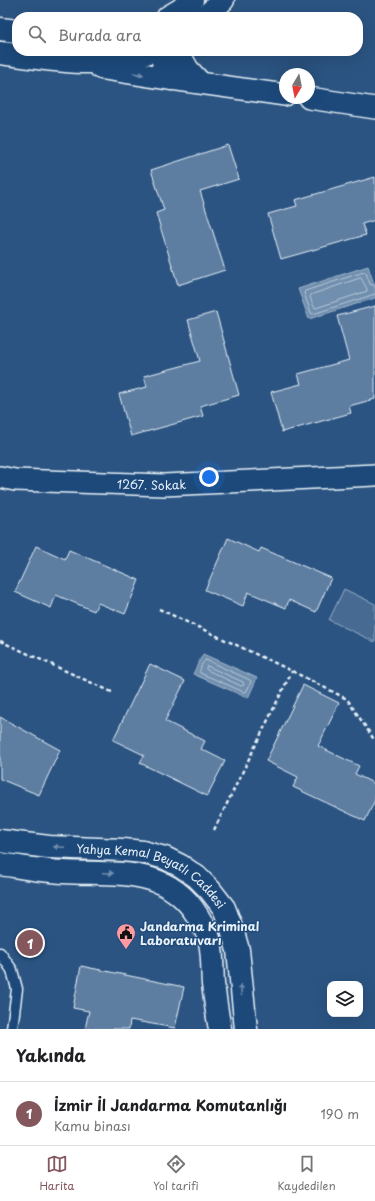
<!DOCTYPE html>
<html lang="tr">
<head>
<meta charset="utf-8">
<style>
  body { margin:0; font-family:"Playpen Sans",sans-serif; background:#f6f6f6; color:#202124 }
  .controls { position:absolute; right:12px; bottom:12px; display:grid; overflow:hidden; border-radius:8px; box-shadow:0 4px 16px #0002 }
  .controls button { width:36px; height:36px; display:grid; place-items:center; padding:0; border:0; border-bottom:1px solid #e0e0e0; background:#fff; color:#202124; font:20px sans-serif }
  .compass { position:absolute; left:279px; top:68px; width:36px; height:36px; border-radius:50%; background:#fff; box-shadow:0 4px 16px #0002; rotate:190deg }
  .you { position:absolute; left:209px; top:477px; width:14px; height:14px; margin:-10px; border:3px solid #fff; border-radius:50%; background:#1a73e8; box-shadow:0 0 0 6px #1a73e833 }
  .badge { display:grid; place-items:center; width:26px; height:26px; border-radius:50%; background:#84575d; color:#fff; font-size:13px; font-weight:700 }
  .pin { position:absolute; translate:-50% -50%; border:2px solid #fff; box-shadow:0 1px 4px #0006 }
  .list { margin:0; padding:0; list-style:none }
  h2 { display:flex; justify-content:space-between; align-items:center; height:52px; margin:0; padding:0 16px; font-size:17px }
  h2 small { font-size:13px; font-weight:400; color:#757577 }
  .list li { display:grid; grid-template-columns:26px 1fr auto; gap:12px; align-items:center; box-sizing:border-box; height:64px; padding:0 16px; border-top:1px solid #e0e0e0 }
  .list b { display:block; font-size:15px; white-space:nowrap }
  .list p { margin:0; font-size:13px; white-space:nowrap; color:#757577 }
  .list em { font-size:13px; font-style:normal; color:#757577 }
  .icon { flex:none; width:22px; height:22px; fill:none; stroke:currentColor; stroke-width:2; stroke-linecap:round; stroke-linejoin:round }
  .map { position:relative; flex:none; width:375px; height:1029px; overflow:hidden }
  .search { position:absolute; background:#fff; box-shadow:0 4px 16px #0002; left:12px; right:12px; top:12px; height:44px; display:flex; align-items:center; gap:10px; box-sizing:border-box; padding:0 14px; border-radius:16px; color:#757577; font-size:15px }
  .sheet { height:116px; background:#fff }
  nav { display:flex; justify-content:space-around; align-items:center; box-sizing:border-box; height:56px; border-top:1px solid #e0e0e0; background:#fff; font-size:11px; color:#757577 }
  nav a { display:grid; justify-items:center; gap:2px }
  nav .on { color:#84575d }
  .map>svg:first-child { display:block }
  .green { fill:#476b93; stroke:#98aec6 }
  .water { fill:#708ead; stroke:#a0b6cb }
  .lines { fill:none; stroke-linecap:round; stroke-linejoin:round }
  .shore { stroke:#b8c9da; stroke-width:1 }
  .building { fill:#5d7da1; stroke:#e8f1f8 }
  .lane-casing { stroke:#e8f1f8; stroke-width:13 }
  .street-casing { stroke:#e8f1f8; stroke-width:24 }
  .secondary-casing { stroke:#e8f1f8; stroke-width:25 }
  .path { stroke:#e8f1f8; stroke-width:2.5; stroke-dasharray:4 3; stroke-linecap:butt }
  .lane { stroke:#1f4a7a; stroke-width:10 }
  .street { stroke:#1f4a7a; stroke-width:21 }
  .secondary { stroke:#1f4a7a; stroke-width:22 }
  .oneway { fill:#6f8dac }
  .labels { text-anchor:middle; dominant-baseline:central; stroke-width:3; stroke-linejoin:round; paint-order:stroke }
  .street-label { font-size:12px; fill:#e8f1f8; stroke:#1f4a7a }
  .poi-label { font-size:12px; font-weight:bold; fill:#e8f1f8; stroke:#1f4a7a; text-anchor:start }
</style>
</head>
<body>
<div class="map">
<svg width="375" height="1029" viewBox="0 0 375 1029">
  <rect width="100%" height="100%" fill="#2b5482"/>
  <filter id="ink" filterUnits="userSpaceOnUse"><feTurbulence type="fractalNoise" baseFrequency=".025" numOctaves="2"/><feDisplacementMap in="SourceGraphic" scale="8" xChannelSelector="R" yChannelSelector="G"/><feConvolveMatrix kernelMatrix="1 2 1 2 8 2 1 2 1" color-interpolation-filters="sRGB"/></filter>
  <g filter="url(#ink)">
    <path class="green" d="M344,589L375,604V642L329,620Z"/>
    <g class="water">
      <path d="M368,266L375,287V298L309,319L298,289Z"/>
      <path d="M203,654L257,678L248,698L193,674Z"/>
    </g>
    <g class="lines">
      <g class="shore">
        <path d="M361,278L367,289V291L316,308L314,307L310,297L311,295Z"/>
        <path d="M375,286L370,284L366,273L364,272L305,291L304,293L311,313L313,314L375,294"/>
        <path d="M206,660L250,680L251,682L246,692H244L200,673C199,669 203,661 206,660Z"/>
        <path d="M207,666L243,682L244,685L241,686L207,670L206,669Z"/>
      </g>
    </g>
    <g class="building">
      <path d="M228,145L239,179L200,191L225,270L178,285L156,213L164,210L151,170Z"/>
      <path d="M375,177V220L362,224L366,235L281,259L268,214L297,206L295,200Z"/>
      <path d="M375,306V399L349,406L351,413L282,432L271,392L301,384L298,374L349,360L337,316Z"/>
      <path d="M216,312L239,395L200,406L203,416L131,436L119,394L147,387L144,376L200,361L188,320Z"/>
      <path d="M228,538L259,552L261,548L331,578L316,612L289,600L286,608L248,592L243,606L205,590Z"/>
      <path d="M36,546L65,559L69,550L139,580L125,614L98,603L94,611L56,595L51,608L15,592Z"/>
      <path d="M150,664L185,681L165,721L205,741L201,749L225,761L207,796L140,763L144,755L113,740Z"/>
      <path d="M303,685L339,703L318,746L359,766L355,774L375,784V800L365,821L293,787L298,777L266,761Z"/>
      <path d="M0,717L60,750L39,795L0,779Z"/>
      <path d="M81,966L184,987L175,1028L130,1020L129,1029H85L89,1011L73,1008Z"/>
    </g>
    <g class="lines">
      <defs>
        <path id="lane" d="M0,953L12,970L17,989L12,1029"/>
        <g id="street">
          <path d="M158,51L171,79L285,95"/>
          <path d="M178,51L188,69L200,82"/>
          <path d="M309,98L375,108"/>
          <path id="s1" d="M0,477L15,480L164,485L375,475"/>
        </g>
        <g id="secondary">
          <path d="M168,17L180,10L192,0"/>
          <path d="M205,17L223,0"/>
          <path d="M0,29L17,31"/>
          <path d="M0,53C50,59 102,71 151,51"/>
          <path d="M101,68L171,79"/>
          <path id="s2" d="M0,841L49,847L123,850L143,852L165,858L181,866L197,877L210,890L224,908L232,929L238,950L246,1029"/>
          <path d="M0,864C21,867 42,871 63,872C113,875 166,865 197,915C202,923 208,932 210,942C213,956 212,970 213,984C215,999 217,1014 220,1029"/>
        </g>
      </defs>
      <use href="#lane" class="lane-casing"/>
      <use href="#street" class="street-casing"/>
      <use href="#secondary" class="secondary-casing"/>
      <g class="path">
        <path d="M159,609L292,671L347,699L375,741"/>
        <path d="M0,641L114,693"/>
        <path d="M214,830L292,671"/>
      </g>
      <use href="#lane" class="lane"/>
      <use href="#street" class="street"/>
      <use href="#secondary" class="secondary"/>
    </g>
    <defs><path id="oneway-solid" d="M-6-.8H1V-3.2L6.5 0L1 3.2V.8H-6Z"/></defs>
    <g class="oneway">
      <use href="#oneway-solid" transform="translate(138 74) rotate(9)"/>
      <use href="#oneway-solid" transform="translate(59 847) rotate(-178)"/>
      <use href="#oneway-solid" transform="translate(108 873) rotate(2)"/>
      <use href="#oneway-solid" transform="translate(241 990) rotate(-95)"/>
    </g>
  </g>
  <defs>
    <symbol id="civic-pin" viewBox="-11 -11 22 30"><path d="M0 17L-7.5 6A9.5 9.5 0 1 1 7.5 6Z" fill="#ff9aa2" stroke="#1f4a7a"/><path d="M-.6-6.5H3V-4.5H.6V-3L4-1V1h2V6H-6V1h2V-1L-.6-3ZM-1.2 2.5V6h2.4V2.5Z" fill="#111"/></symbol>
  </defs>
  <g fill-rule="evenodd">
    <use href="#civic-pin" x="115" y="922" width="22" height="30"/>
  </g>
  <g class="labels">
    <g class="street-label">
      <text stroke="none"><textPath href="#s1" startOffset="152">1267. Sokak</textPath></text>
      <text stroke="none"><textPath href="#s2" startOffset="160">Yahya Kemal Beyatlı Caddesi</textPath></text>
    </g>
    <g class="poi-label">
      <text x="140" y="926">Jandarma Kriminal<tspan x="140" dy="14">Laboratuvarı</tspan></text>
    </g>
  </g>
</svg>
<div class="controls">
<button><svg class="icon" aria-label="layers" viewBox="0 0 24 24"><path d="M12 4l9 5-9 5-9-5zM3 14l9 5 9-5"/></svg></button>
</div>
<svg class="compass" viewBox="-18 -18 36 36"><path d="M0-13l5 13h-10z" fill="#e53935"/><path d="M0 13l5-13h-10z" fill="#757577"/></svg>
<div class="you"></div>
<div class="pin badge" style="left:30px;top:943px">1</div>
<div class="search"><svg class="icon" aria-label="search" viewBox="0 0 24 24"><circle cx="10" cy="10" r="6"/><path d="M15 15l6 6"/></svg>Burada ara</div>
</div>
<section class="sheet">
<h2>Yakında<small></small></h2>
<ul class="list">
<li><span class="badge">1</span><div><b>İzmir İl Jandarma Komutanlığı</b><p>Kamu binası</p></div><em>190 m</em></li>
</ul>
</section>
<nav>
<a class="on"><svg class="icon" aria-label="map" viewBox="0 0 24 24"><path d="M3 6l6-2 6 2 6-2v14l-6 2-6-2-6 2zM9 4v14M15 6v14"/></svg>Harita</a>
<a><svg class="icon" aria-label="directions" viewBox="0 0 24 24"><path d="M12 3l9 9-9 9-9-9zM9 14v-3h6M13 9l2 2-2 2"/></svg>Yol tarifi</a>
<a><svg class="icon" aria-label="saved" viewBox="0 0 24 24"><path d="M7 4h10v16l-5-4-5 4z"/></svg>Kaydedilen</a>
</nav>
</body>
</html>
